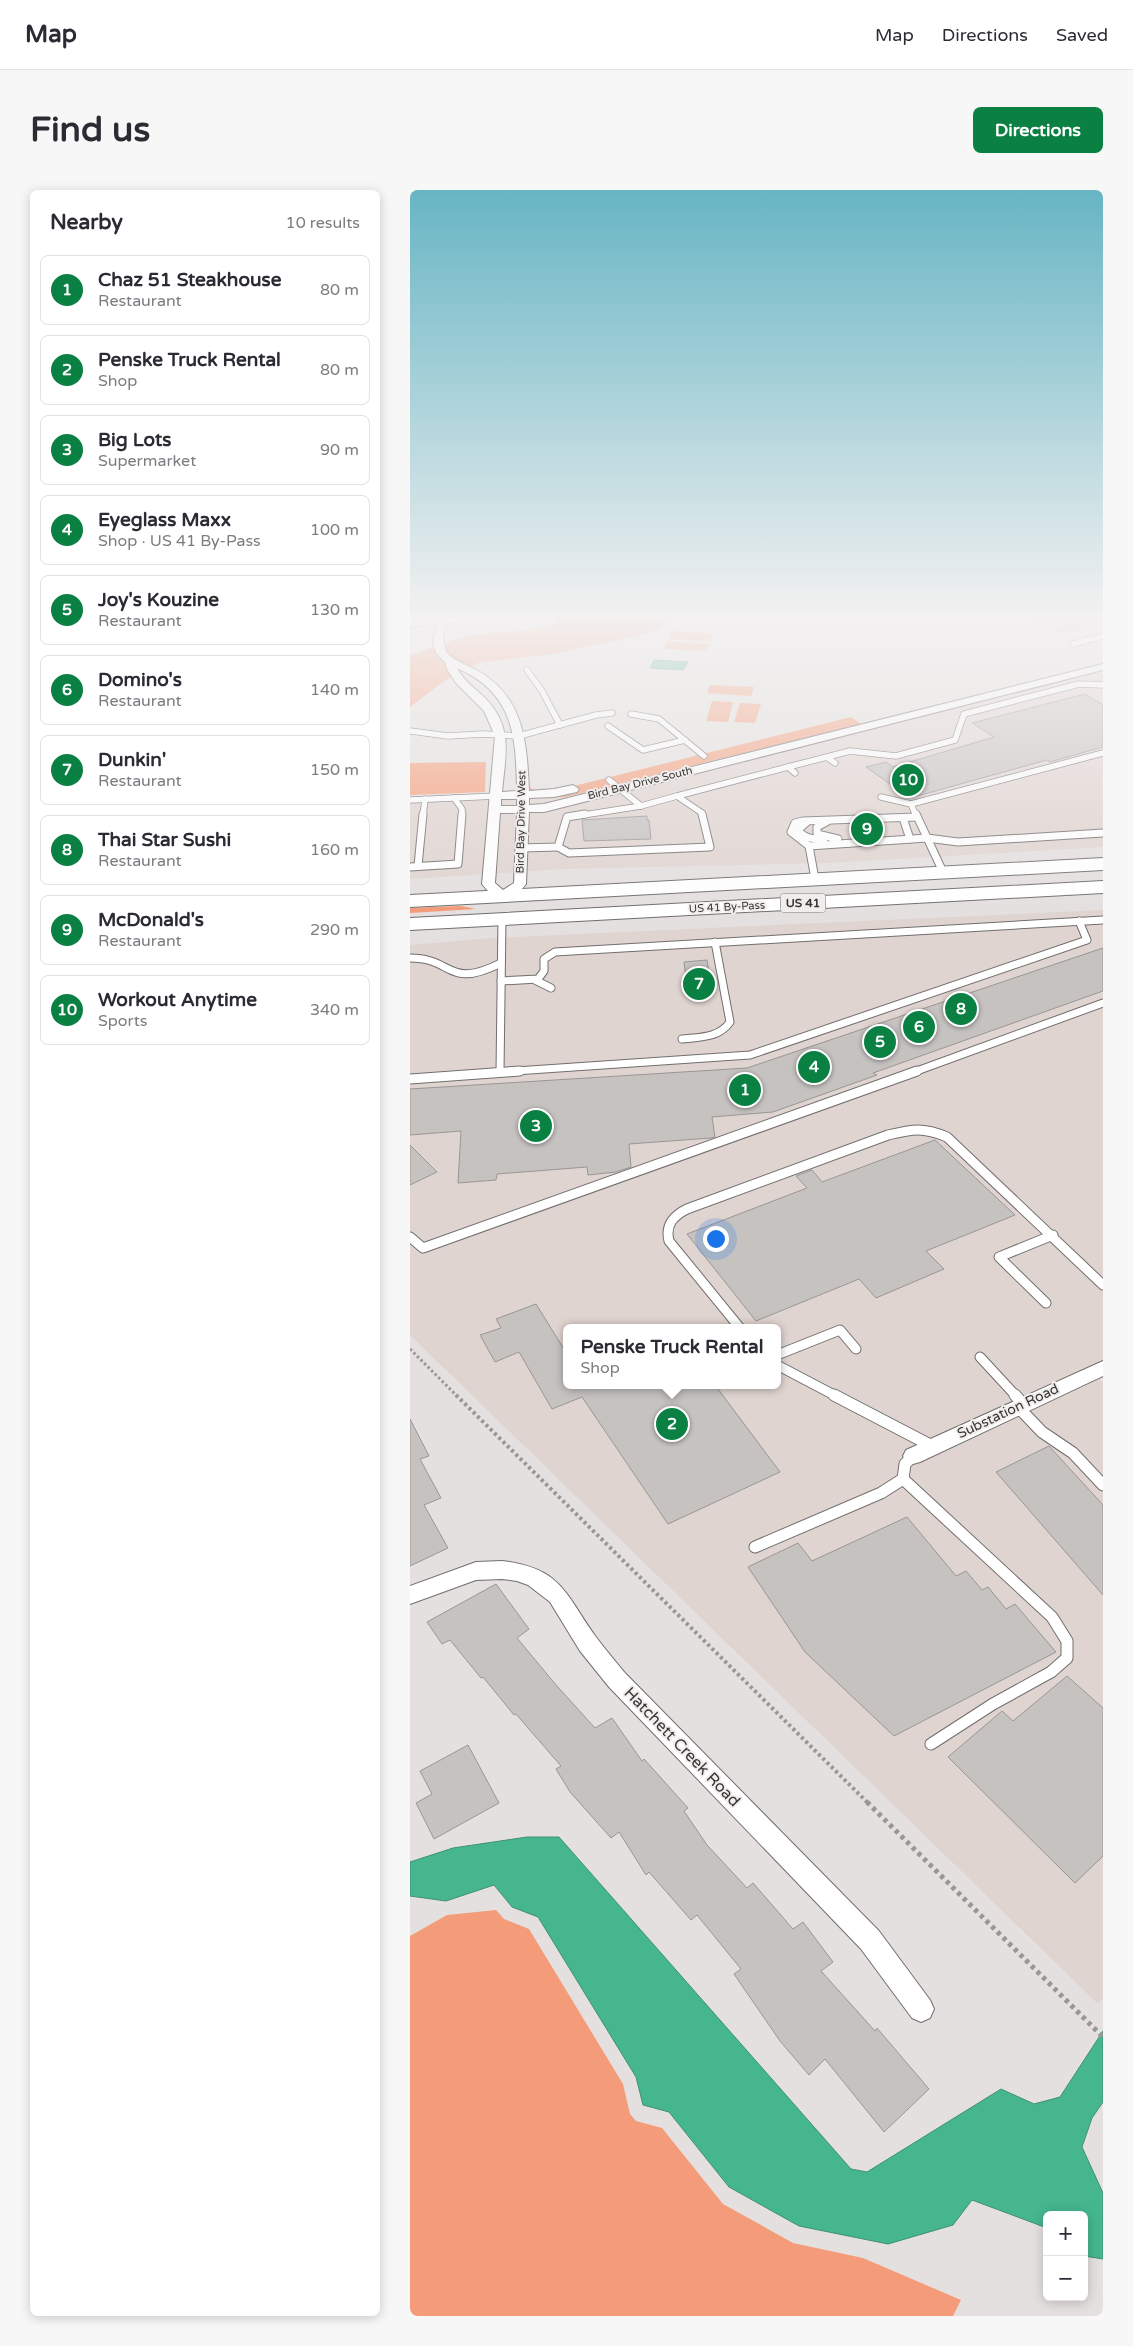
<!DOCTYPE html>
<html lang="en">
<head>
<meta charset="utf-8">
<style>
  body { margin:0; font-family:"Varela Round",sans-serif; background:#f7f7f7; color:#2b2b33 }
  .controls { position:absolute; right:15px; bottom:15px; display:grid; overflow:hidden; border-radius:8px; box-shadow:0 2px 12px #0003 }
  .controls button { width:45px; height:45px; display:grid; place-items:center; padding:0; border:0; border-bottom:1px solid #e1e1e2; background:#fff; color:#2b2b33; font:25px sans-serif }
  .you { position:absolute; left:305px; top:1048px; width:18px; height:18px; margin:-12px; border:4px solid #fff; border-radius:50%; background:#1a73e8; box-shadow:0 0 0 8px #1a73e833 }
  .badge { display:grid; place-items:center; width:32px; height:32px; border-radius:50%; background:#0b8043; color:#fff; font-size:16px; font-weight:700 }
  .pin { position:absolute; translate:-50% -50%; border:2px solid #fff; box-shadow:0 1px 5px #0006 }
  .popup { position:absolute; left:153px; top:1134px; width:218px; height:65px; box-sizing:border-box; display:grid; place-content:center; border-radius:8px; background:#fff; filter:drop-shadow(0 1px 4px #0005); font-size:16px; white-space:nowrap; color:#7c7c81 }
  .popup b { font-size:19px; color:#2b2b33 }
  .popup::after { content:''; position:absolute; left:50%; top:100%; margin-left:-10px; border:10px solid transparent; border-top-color:#fff }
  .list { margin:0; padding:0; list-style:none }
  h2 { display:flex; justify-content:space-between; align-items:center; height:65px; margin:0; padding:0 20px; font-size:21px }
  h2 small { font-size:16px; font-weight:400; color:#7c7c81 }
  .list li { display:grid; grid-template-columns:32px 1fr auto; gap:15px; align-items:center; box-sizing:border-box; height:70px; margin:0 10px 10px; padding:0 10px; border:1px solid #e1e1e2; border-radius:8px }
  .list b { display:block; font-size:19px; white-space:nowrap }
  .list p { margin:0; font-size:16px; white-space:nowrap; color:#7c7c81 }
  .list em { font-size:16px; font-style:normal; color:#7c7c81 }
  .map { position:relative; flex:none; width:693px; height:2126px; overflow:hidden; border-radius:8px }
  header { display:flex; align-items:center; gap:30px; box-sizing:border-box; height:70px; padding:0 25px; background:#fff; border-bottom:1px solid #e1e1e2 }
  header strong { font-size:24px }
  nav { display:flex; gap:28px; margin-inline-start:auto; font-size:18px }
  .intro { display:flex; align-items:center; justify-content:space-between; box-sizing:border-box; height:120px; padding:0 30px }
  h1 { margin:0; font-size:35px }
  .button { padding:12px 22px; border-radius:8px; background:#0b8043; color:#fff; font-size:18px; font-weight:700 }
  main { display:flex; gap:30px; padding:0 30px }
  aside { flex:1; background:#fff; border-radius:8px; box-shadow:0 2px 12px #0003 }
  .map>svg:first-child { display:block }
  .built { fill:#e0d4d0; fill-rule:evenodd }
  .green { fill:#f49c79 }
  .water { fill:#45b68e; stroke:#419073 }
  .building { fill:#c5c2c0; stroke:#999694 }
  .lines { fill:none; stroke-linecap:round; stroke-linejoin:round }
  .lane-far3-casing { stroke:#716e6d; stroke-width:7 }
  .lane-far2-casing { stroke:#716e6d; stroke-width:9 }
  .lane-far1-casing { stroke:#716e6d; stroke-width:11 }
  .lane-casing { stroke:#716e6d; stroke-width:13 }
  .street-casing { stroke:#716e6d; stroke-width:2 }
  .primary-casing { stroke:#716e6d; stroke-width:2 }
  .path-far2 { stroke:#999695; stroke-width:3; stroke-dasharray:2.5 2.5; stroke-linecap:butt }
  .path-far1 { stroke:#999695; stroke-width:4; stroke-dasharray:3 3; stroke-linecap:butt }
  .path { stroke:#999695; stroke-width:5; stroke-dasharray:4 4; stroke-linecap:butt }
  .lane-far3 { stroke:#fff; stroke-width:5.5 }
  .lane-far2 { stroke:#fff; stroke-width:7 }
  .lane-far1 { stroke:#fff; stroke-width:9 }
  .lane { stroke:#fff; stroke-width:11 }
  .street { fill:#fff; fill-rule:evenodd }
  .primary { fill:#fff; fill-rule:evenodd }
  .labels { text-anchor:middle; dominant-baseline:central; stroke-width:4; stroke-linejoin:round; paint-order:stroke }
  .far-street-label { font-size:11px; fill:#373635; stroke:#f1edec }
  .shield { fill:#f1edec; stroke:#6f6d6c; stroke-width:1 }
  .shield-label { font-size:12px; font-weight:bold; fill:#373635 }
  .street-label { font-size:14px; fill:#373635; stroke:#f1edec }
  .near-street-label { font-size:16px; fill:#373635; stroke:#f1edec }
</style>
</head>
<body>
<header>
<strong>Map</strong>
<nav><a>Map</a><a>Directions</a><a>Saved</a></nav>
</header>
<div class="intro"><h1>Find us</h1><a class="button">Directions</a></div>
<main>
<aside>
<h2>Nearby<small>10 results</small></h2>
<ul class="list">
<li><span class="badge">1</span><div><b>Chaz 51 Steakhouse</b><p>Restaurant</p></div><em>80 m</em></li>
<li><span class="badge">2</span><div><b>Penske Truck Rental</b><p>Shop</p></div><em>80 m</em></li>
<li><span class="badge">3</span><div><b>Big Lots</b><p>Supermarket</p></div><em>90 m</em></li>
<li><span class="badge">4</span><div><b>Eyeglass Maxx</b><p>Shop · US 41 By-Pass</p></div><em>100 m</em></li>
<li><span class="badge">5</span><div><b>Joy's Kouzine</b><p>Restaurant</p></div><em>130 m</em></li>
<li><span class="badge">6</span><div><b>Domino's</b><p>Restaurant</p></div><em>140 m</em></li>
<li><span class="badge">7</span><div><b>Dunkin'</b><p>Restaurant</p></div><em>150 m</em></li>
<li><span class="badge">8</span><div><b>Thai Star Sushi</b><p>Restaurant</p></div><em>160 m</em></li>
<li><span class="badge">9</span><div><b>McDonald's</b><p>Restaurant</p></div><em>290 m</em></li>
<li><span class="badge">10</span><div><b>Workout Anytime</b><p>Sports</p></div><em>340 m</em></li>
</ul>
</aside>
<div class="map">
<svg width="693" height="2126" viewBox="0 0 693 2126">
  <rect width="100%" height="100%" fill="#e4e0df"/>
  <g class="built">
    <path d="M693,474V657L417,673L152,679L0,689V613L156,607Z"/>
    <path d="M693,720V1188L689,1189L693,1193V1809L687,1813L0,1145V755L81,748ZM157,1138H367V1195H157Z"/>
  </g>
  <g class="green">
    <path d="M143,421H261L251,438L224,447L136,465L71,472L34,491L0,517V465L61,445L126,439L146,433Z"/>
    <path d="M262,441L303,444L300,451L258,449Z"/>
    <path d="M257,451L299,454L296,461L254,459Z"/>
    <path d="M300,495L344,497L341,506L297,503Z"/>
    <path d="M302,511L323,512L318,532L296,531Z"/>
    <path d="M330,513L351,514L345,533L324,532Z"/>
    <path d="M441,527L451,534L156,607L103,609L115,578V595L127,601L148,600Z"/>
    <path d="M76,572L75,602L0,605V573Z"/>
    <path d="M51,716L66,719L0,723V718Z"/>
    <path d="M86,1720L94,1729L119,1739L213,1894L220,1924L226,1931L252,1938L313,2014L383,2053L453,2068L551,2110L543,2126H0V1746L37,1725Z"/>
  </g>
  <g class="water">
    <path d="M244,470L278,472L273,480L240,478Z"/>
    <path d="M117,1647H149L441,1979L457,1982L591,1899L624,1914L650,1907L693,1841V1912L682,1928L672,1957L693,2003V2069L674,2066V2025H637V2038L562,2010L543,2035L478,2054L389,2036L319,1997L259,1922L233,1915L226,1887L128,1727L102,1717L84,1695L36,1711L0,1706V1672L43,1658Z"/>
  </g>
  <g class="building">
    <path d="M663,421H693V432L650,442L626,429Z"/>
    <path d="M675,504L693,515V557L640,572L637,570L500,608L456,577L476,572L483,577L584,547L562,533Z"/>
    <path d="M237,626V630H239L241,649L174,651L172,630Z"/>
    <path d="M693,758V801L463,883L467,885L363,922L302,927L305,947L301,948L219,954L221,977L206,982L178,985L177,977L87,984L86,990L48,993L51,941L0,945V899L337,878Z"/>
    <path d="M297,770L302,801L278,803L274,772Z"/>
    <path d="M525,950L605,1025L516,1061L534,1079L466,1108L449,1089L346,1131L277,1044L397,998L386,986L402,980L412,992Z"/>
    <path d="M0,955L27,982L0,995Z"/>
    <path d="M126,1114L157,1164V1195H305L370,1282L258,1334L172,1207L142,1219L109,1162L85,1172L70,1145L91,1138L86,1129Z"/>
    <path d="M0,1229L19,1266L10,1269L31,1308L14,1315L38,1358L0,1376Z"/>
    <path d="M639,1256L693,1315V1405L586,1282Z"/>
    <path d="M497,1327L546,1386L556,1381L572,1400L578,1397L596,1419L605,1414L646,1462L484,1546L395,1462L338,1377L388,1353L402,1371Z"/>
    <path d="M86,1394L119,1439L107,1448L146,1495L185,1538L202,1528L232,1571L234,1569L278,1618L274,1621L297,1655L337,1698L343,1693L383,1739L393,1732L423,1772L411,1781L465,1841L467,1838L519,1899L474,1942L415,1869L399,1885L370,1851L324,1784L331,1779L287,1725L281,1730L239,1682L236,1685L209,1642L201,1648L160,1602L146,1579L151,1576L106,1524L104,1525L73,1487L71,1488L40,1450L32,1454L17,1432Z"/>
    <path d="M657,1486L693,1518V1666L665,1693L538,1567L592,1521L603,1531Z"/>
    <path d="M58,1555L89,1613L24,1649L6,1613L22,1604L10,1581Z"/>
  </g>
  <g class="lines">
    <defs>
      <g id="lane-far3">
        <path d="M32,431L61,429L63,428V421"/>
        <path d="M663,454L693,446"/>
        <path d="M117,480L132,501L150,535"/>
        <path d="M221,524L249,529L294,566"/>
        <path d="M198,536L233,560L275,550"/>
        <path d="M0,541L38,546L73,544L109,546L186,525L202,523"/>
        <path d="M417,567L440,561L486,566L545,550L554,524L669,494L693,495"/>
        <path d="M385,583L378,577L417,567L425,573"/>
        <path d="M199,590L231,616"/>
        <path d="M267,606L378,577"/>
        <path d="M471,607L501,614"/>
        <path d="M44,608L52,619V626"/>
        <path d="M0,610L87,606"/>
        <path d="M231,616L267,606L292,623L293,626"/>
        <path d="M13,626L15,609"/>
        <path d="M167,626L231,616"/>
        <path d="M506,626L501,614L693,563"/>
      </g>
      <g id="lane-far2">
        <path d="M175,624L157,627L148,657L159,663L300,657L292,624"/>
        <path d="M506,624L533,682"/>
        <path d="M507,627L393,631L385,633L381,642L399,656L517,648L548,652L693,643"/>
        <path d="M493,628L500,649"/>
        <path d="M418,631L407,637V644L428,649"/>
        <path d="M397,632L388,640C394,649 404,649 414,649"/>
        <path d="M399,656L405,689"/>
        <path d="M111,658L148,657"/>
        <path d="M8,676L13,624"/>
        <path d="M0,677L48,674L52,624"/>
        <path d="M0,768C44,768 37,800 91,773"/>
        <path d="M125,790L141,798"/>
        <path d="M91,791L128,789L134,781V769L145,762L693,730"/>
        <path d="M272,849C290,847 309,848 320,832L305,752"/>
        <path d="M90,882L92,728"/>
        <path d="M92,882L340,865L677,750L669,731"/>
        <path d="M504,882L693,813"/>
      </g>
      <g id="lane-far1">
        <path d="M0,889L110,881"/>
        <path d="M0,1047L13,1058L507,881"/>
        <path d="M636,1113L589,1067L643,1045"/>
        <path d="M330,1138L259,1051C255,1035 263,1026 277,1019L478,945C503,939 513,937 537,947L693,1095"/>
        <path d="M367,1165L430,1140L446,1159"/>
        <path d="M570,1167L606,1206"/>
        <path d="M367,1175L426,1206"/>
      </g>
      <g id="lane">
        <path d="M424,1205L522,1256"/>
        <path d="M605,1205L613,1214"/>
        <path d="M608,1217L632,1242L663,1263L693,1295"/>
        <path d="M503,1266L495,1274L493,1289L642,1427L657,1451V1468L641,1482L583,1514L521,1554"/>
        <path d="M345,1357L471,1303L493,1289"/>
      </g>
      <g id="street">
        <path d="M29,421H39L33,448L36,462C46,473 64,477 76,486C115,513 117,557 119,601L144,599L163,595L169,599L167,602L144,607L119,608V615L134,614L693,474V480L134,622H119L116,694C101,714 87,714 72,694L85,546L74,521L46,493L37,479L35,472L26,463L23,453L27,434L0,437V431L29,428ZM47,478C104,503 106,546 107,601L92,602C95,567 104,538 76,509C66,499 54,491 47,478ZM91,609H107V616H91ZM90,623H107L104,693L93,700L85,693Z"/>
        <path d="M693,1171V1186L510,1272L503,1274L496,1272L493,1266L496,1260Z"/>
        <path d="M92,1371C152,1378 155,1404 186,1447C195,1459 205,1471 215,1483L469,1741L520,1810L524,1819L520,1828L511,1832L502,1828L451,1759L199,1497L170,1461L140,1412L118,1395L107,1391L92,1389L66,1390L0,1414V1396L66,1372Z"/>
      </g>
      <g id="primary">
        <path d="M693,668V680L0,717V705Z"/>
        <path d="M693,691V703L0,740V728Z"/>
      </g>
    </defs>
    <use href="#lane-far3" class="lane-far3-casing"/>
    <use href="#lane-far2" class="lane-far2-casing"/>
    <use href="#lane-far1" class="lane-far1-casing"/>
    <use href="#lane" class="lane-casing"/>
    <use href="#street" class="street-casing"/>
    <use href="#primary" class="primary-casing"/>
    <path class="path-far2" d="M0,1159L47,1206"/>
    <path class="path-far1" d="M46,1205L458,1613"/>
    <path class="path" d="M457,1612L693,1847"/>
    <use href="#lane-far3" class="lane-far3"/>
    <use href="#lane-far2" class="lane-far2"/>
    <use href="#lane-far1" class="lane-far1"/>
    <use href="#lane" class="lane"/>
    <use href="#street" class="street"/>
    <use href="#primary" class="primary"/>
  </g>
  <linearGradient id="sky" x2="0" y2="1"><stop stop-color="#67b5c4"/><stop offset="0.59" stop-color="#f3f1f1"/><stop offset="1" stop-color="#f3f1f1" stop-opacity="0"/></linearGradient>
  <rect width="693" height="719" fill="url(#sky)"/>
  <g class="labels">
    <g class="far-street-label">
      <text transform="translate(230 593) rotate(-14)">Bird Bay Drive South</text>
      <text transform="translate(111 632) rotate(-89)">Bird Bay Drive West</text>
      <text transform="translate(317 717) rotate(-3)">US 41 By-Pass</text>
    </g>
    <rect class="shield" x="370.5" y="703.5" width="45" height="19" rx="4"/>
    <g class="shield-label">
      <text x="393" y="713">US 41</text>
    </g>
    <g class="street-label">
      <text transform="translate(598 1221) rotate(-25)">Substation Road</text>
    </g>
    <g class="near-street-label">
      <text transform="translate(272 1557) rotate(46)">Hatchett Creek Road</text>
    </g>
  </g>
</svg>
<div class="controls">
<button>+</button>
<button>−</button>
</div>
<div class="you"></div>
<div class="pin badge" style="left:335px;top:900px">1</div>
<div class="pin badge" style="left:262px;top:1234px">2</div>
<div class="popup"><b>Penske Truck Rental</b>Shop</div>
<div class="pin badge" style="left:126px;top:936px">3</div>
<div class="pin badge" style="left:404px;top:877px">4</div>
<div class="pin badge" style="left:470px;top:852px">5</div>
<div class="pin badge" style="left:509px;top:837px">6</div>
<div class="pin badge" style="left:289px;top:794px">7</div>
<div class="pin badge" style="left:551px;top:819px">8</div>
<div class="pin badge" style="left:457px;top:639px">9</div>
<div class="pin badge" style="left:498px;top:590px">10</div>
</div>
</main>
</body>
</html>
